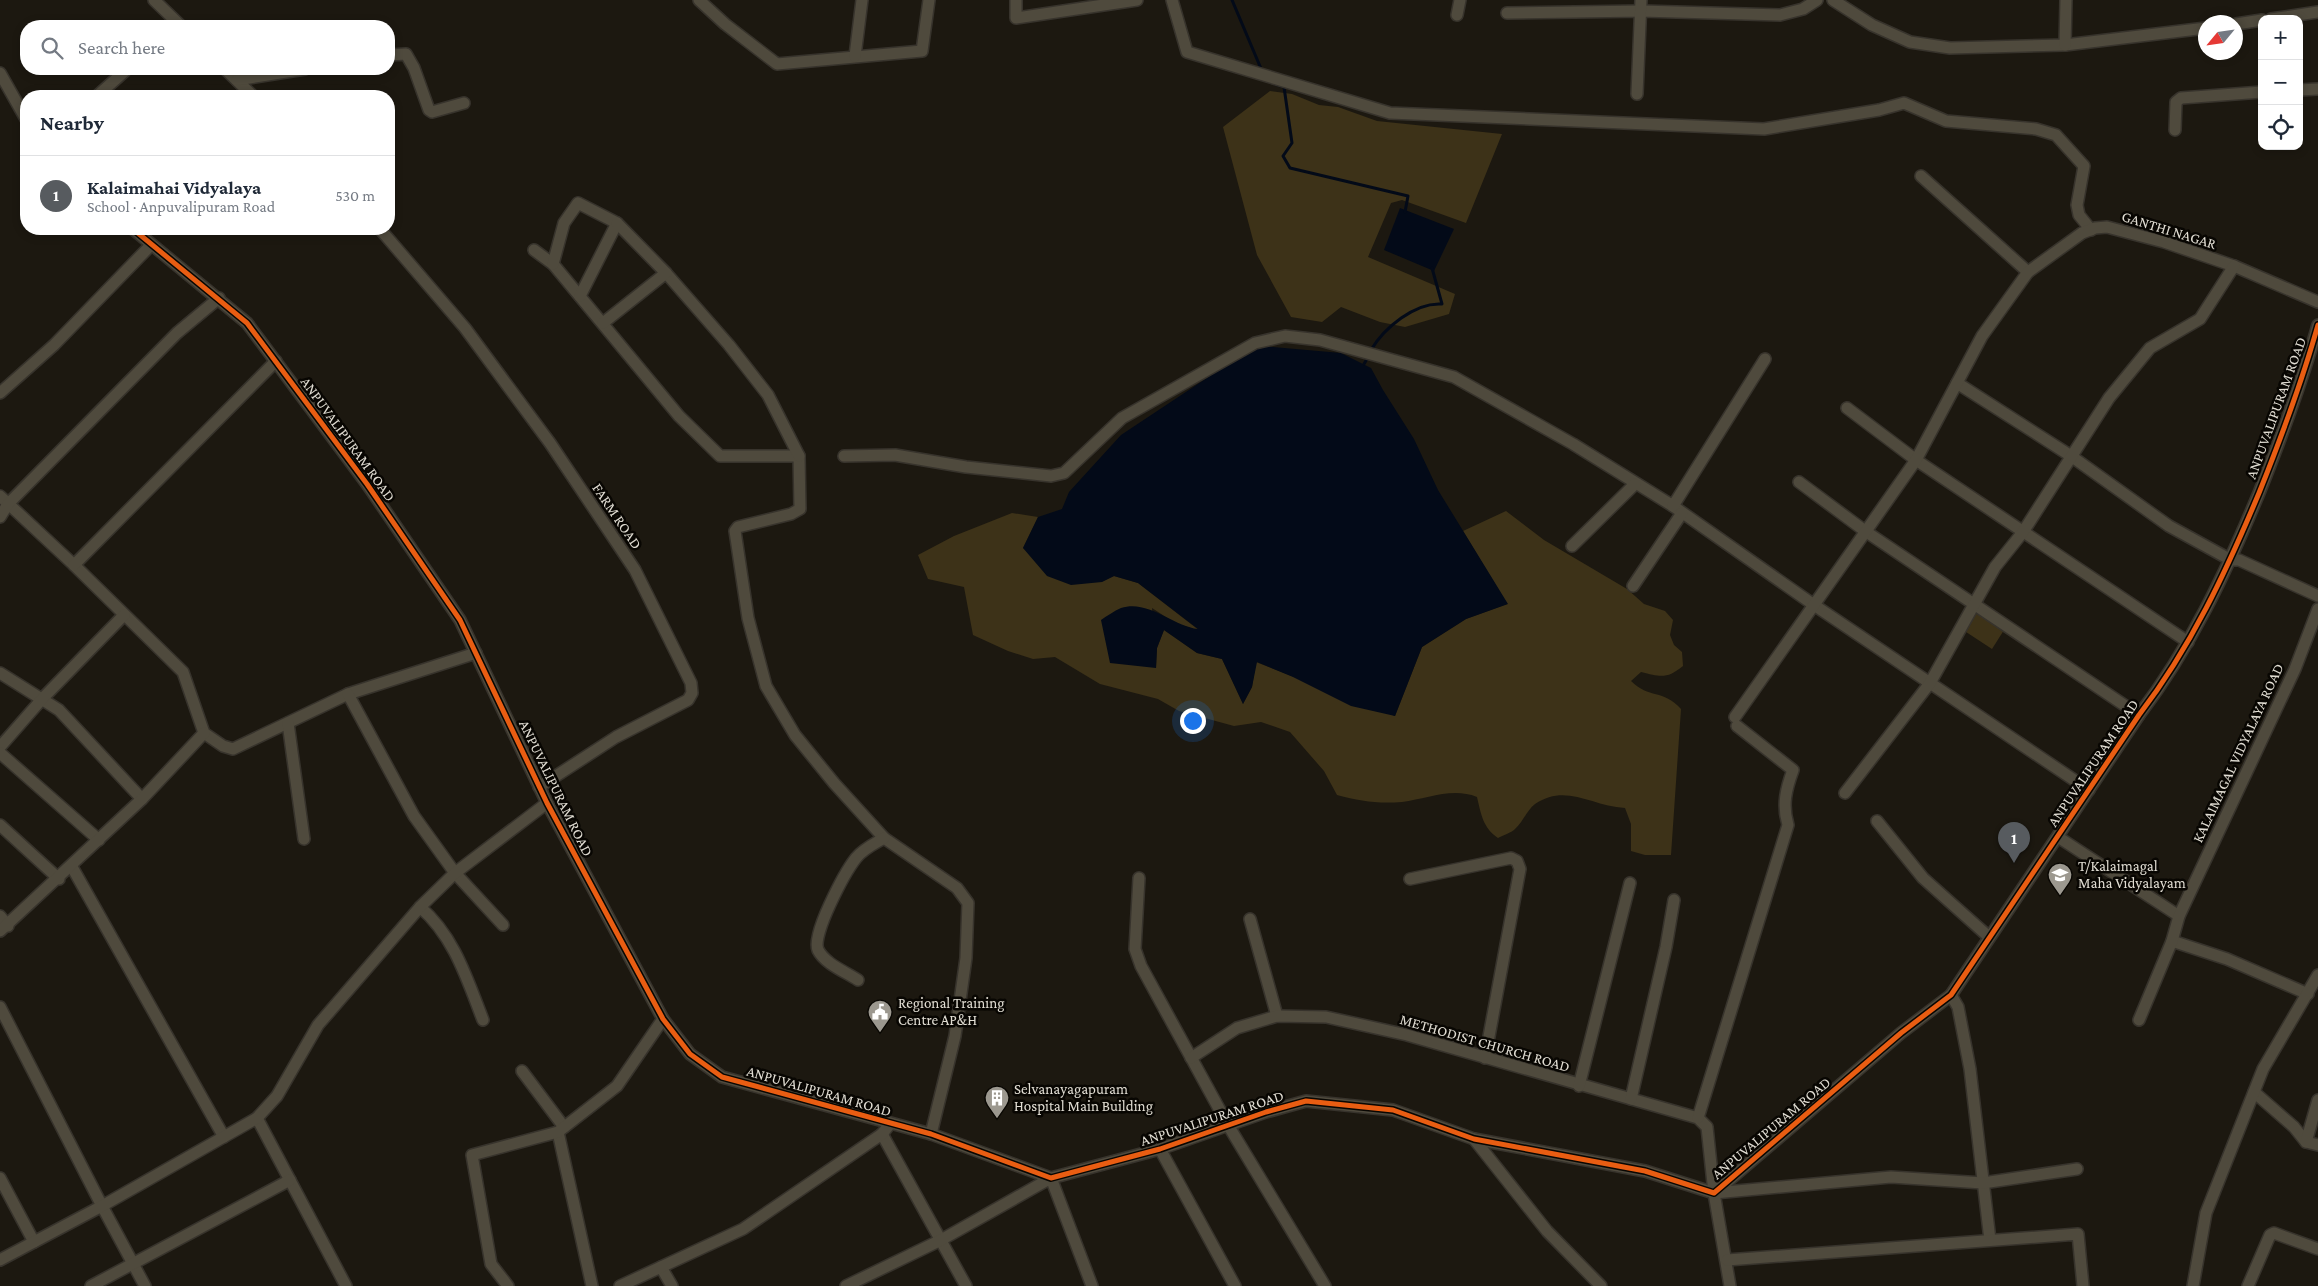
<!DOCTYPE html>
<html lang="en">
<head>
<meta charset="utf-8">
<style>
  body { margin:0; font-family:"Crimson Pro",serif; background:#f2f2f3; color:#1f2937 }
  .controls { position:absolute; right:15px; top:15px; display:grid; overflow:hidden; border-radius:10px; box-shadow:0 2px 8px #0003 }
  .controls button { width:45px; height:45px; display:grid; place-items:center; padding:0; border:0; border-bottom:1px solid #e0e1e3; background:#fff; color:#1f2937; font:25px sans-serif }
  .compass { position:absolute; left:2198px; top:15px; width:45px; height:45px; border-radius:50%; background:#fff; box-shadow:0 2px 8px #0003; rotate:241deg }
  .you { position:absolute; left:1192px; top:720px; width:18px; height:18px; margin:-12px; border:4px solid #fff; border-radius:50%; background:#1a73e8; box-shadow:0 0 0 8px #1a73e833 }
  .badge { display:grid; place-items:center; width:32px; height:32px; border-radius:50%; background:#575b5f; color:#fff; font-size:16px; font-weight:700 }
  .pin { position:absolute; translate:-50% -41px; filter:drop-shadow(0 1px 2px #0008) }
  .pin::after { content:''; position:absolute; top:26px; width:18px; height:15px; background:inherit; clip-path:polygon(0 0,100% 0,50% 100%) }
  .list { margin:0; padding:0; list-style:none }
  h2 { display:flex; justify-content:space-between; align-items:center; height:65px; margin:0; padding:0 20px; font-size:21px }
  h2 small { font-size:16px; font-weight:400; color:#747a83 }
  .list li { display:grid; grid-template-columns:32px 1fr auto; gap:15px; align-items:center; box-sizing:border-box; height:80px; padding:0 20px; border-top:1px solid #e0e1e3 }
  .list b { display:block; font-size:19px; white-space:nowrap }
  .list p { margin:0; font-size:16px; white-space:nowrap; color:#747a83 }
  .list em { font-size:16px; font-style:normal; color:#747a83 }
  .icon { flex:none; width:28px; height:28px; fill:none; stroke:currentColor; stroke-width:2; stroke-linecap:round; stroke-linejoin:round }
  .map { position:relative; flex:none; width:2318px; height:1286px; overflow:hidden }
  .search { position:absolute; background:#fff; box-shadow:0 2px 8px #0003; left:20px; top:20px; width:375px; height:55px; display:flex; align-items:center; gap:12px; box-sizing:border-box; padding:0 18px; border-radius:20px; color:#747a83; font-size:19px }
  .panel { position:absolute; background:#fff; box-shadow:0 2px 8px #0003; left:20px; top:90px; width:375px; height:145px; border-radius:20px }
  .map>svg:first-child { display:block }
  .green { fill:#3d3218 }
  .water { fill:#030a18 }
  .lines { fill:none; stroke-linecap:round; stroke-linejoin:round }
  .stream { stroke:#030a18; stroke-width:3 }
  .minor-casing { stroke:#37332c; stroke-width:14 }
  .minor { stroke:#4f4a3d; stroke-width:11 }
  .cycleway-casing { stroke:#080602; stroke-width:8 }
  .cycleway { stroke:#e95d12; stroke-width:5 }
  .labels { text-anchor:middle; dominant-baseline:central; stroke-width:5; stroke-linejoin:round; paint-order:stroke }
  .street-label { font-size:15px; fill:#e1ddd3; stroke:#080602 }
  .poi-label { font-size:15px; fill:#e1ddd3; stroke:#080602; text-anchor:start }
</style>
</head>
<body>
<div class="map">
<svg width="2318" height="1286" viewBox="0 0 2318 1286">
  <rect width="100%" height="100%" fill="#1c1810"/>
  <g class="green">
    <path d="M1270,91L1292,94L1319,105L1338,107L1377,121L1502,134L1466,223L1402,200L1391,203L1368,257L1455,294L1449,314L1405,327L1380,322L1341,307L1322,322L1291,317L1257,255L1223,127Z"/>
    <path d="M1506,511L1544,540L1627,589L1644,604L1665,611L1673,620L1670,635L1674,645L1682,652L1683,666C1667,679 1661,677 1641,672L1631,681C1649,699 1663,689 1681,709L1671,855H1645L1631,851V824L1625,808C1591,806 1566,783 1535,804C1527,810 1523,822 1515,829C1511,833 1503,835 1498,838C1483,828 1481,814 1477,797C1452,787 1427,799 1402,802C1377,804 1360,801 1337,795L1324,771L1290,732L1261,722L1234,726L1179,711L1158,699L1100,684L1055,657L1033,659L1008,651L973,635L964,587L928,579L918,555L954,536L1012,513L1038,517L1023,548L1101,582L1114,576L1138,583L1200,631L1175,623L1152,608L1156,668L1157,648L1164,630L1197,653L1222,659L1243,704L1252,687L1256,662L1395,716L1422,647L1466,619L1507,604L1463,531Z"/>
    <path d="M1975,612L2004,630L1992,649L1963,630Z"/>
  </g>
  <g class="water">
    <path d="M1400,208L1454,229L1434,271L1384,250Z"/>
    <path d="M1262,346L1341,353L1371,368L1383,390L1414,439L1438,490L1508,604L1466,619L1422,647L1395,716L1351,706L1293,677L1257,662L1252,687L1243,704L1222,659L1197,653L1164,630L1157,648L1156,668L1110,663L1101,620C1107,616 1114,611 1121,608C1148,599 1173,626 1198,629L1138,583L1114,576L1102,582L1071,585L1047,576L1023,548L1038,517L1062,509L1069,492L1121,435L1228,364Z"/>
  </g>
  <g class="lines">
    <g class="stream">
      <path d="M1232,0L1262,71"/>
      <path d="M1275,84L1284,87L1292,143L1283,156L1290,168L1408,196L1405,212"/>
      <path d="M1371,350C1384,328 1415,302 1442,304L1432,268"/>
      <path d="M1364,364L1368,357"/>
    </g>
    <defs>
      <g id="minor">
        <path d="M154,0L181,26"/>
        <path d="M699,0L725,24L777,64L922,51L929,0"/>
        <path d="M1016,0V18L1137,0"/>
        <path d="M1172,0L1187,52L1390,113L1764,129L1879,110L1904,103L1946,121L2036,129L2056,135L2084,166L2077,205L2079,215L2091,230"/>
        <path d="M1833,0L1872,25L1910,42L1950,48L2065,45L2206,28"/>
        <path d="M1507,13L1642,11L1780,15L1803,9L1817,0"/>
        <path d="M1457,15L1460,0"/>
        <path d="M2271,19L2318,12"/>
        <path d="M2236,24L2262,20"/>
        <path d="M2065,45L2066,0"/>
        <path d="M389,55L406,54L414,68L429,110L432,112L464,103"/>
        <path d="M855,56L862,0"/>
        <path d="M225,69L253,96"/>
        <path d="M0,73L26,119"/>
        <path d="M237,80L305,69"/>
        <path d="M2299,90L2318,89"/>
        <path d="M1637,94L1641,0"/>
        <path d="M97,96L125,71"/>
        <path d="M2175,130L2176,102L2181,98L2262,92"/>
        <path d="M1921,176L2028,272"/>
        <path d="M133,229L247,323L367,484L460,620L547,803L663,1019L690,1054L722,1077L931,1134L1051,1178L1160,1149L1266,1112L1306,1101L1393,1110L1474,1139L1645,1171L1714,1193L1901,1033L1951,995L2139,715C2191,647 2226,572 2259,493C2281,438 2302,382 2318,325"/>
        <path d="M380,229L465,328L550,443L635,570L691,683L692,693L688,700L616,737L539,787"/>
        <path d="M534,250L553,264L679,416L720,456H799L800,509L791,514L738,527L735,531L748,618L766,686L795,735L834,783L884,838L957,888L968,903L966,958L955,1036L931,1134"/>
        <path d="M553,264L564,223L578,203L617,223L580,296"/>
        <path d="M666,273L729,345L768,395L799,456"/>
        <path d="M603,323L666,273L617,223"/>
        <path d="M1957,383L2071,456L2169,526L2231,560H2239L2318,596"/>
        <path d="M0,393L54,345L151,245"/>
        <path d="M1847,408L1916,460L2188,642"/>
        <path d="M844,456L895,455L966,467L1051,476L1064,473L1122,418L1255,343L1285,336L1320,340L1454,377L1573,444L1673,506L1814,605L2089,790"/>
        <path d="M1799,482L1865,531L2139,715"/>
        <path d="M0,496L74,565L183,672L204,733L223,746L233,749L348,694L476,653"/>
        <path d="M1673,506L1765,359"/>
        <path d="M0,517L8,504L177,333L219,298"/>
        <path d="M1572,546L1635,484"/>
        <path d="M74,565L276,361"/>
        <path d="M1633,586L1682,513"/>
        <path d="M0,673L59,710L142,799"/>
        <path d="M348,694L414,816L455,873L503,925"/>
        <path d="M1735,717L1916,460L1982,336L2028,272L2082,233L2095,228L2107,227L2164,242L2234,266L2318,302"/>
        <path d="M288,723L304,839"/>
        <path d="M0,747L42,699L124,615"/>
        <path d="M0,753L99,840"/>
        <path d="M1845,793L1930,683L1995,567L2023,532L2109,398L2150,348L2200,319L2234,266"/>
        <path d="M1877,821L1923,878L1989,937"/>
        <path d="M0,825L59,879"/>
        <path d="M2058,837L2179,916"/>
        <path d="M72,867L224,1137"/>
        <path d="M1139,878L1135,949L1141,966L1228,1125L1325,1286"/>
        <path d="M1410,879L1511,858L1517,861L1520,869L1485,1058"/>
        <path d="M420,907C454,936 467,979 483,1020"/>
        <path d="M0,916L8,926"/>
        <path d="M1250,919L1277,1016"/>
        <path d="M0,931L142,799L204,733"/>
        <path d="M2172,941L2227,959L2308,994"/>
        <path d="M858,980C846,972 825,964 818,950C811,935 845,872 856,858C863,849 874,844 884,838"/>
        <path d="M1951,995L1958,1007L1970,1069L1990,1240"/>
        <path d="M0,1007L102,1206L145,1286"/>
        <path d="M2139,1020L2172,941L2179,916L2295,669L2318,609"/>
        <path d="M1191,1058L1237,1028L1277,1016L1326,1017L1407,1035L1698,1118L1707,1127L1714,1193L1730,1286"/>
        <path d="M522,1071L564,1127"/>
        <path d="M1579,1086L1630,883"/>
        <path d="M2254,1092L2294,1127L2306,1142L2318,1145"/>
        <path d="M1631,1099L1666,947L1674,900"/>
        <path d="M257,1118L346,1286"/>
        <path d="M1698,1118L1788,825C1782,805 1786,789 1793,770L1737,726"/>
        <path d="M558,1132L592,1286"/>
        <path d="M882,1134L966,1286"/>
        <path d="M1474,1139L1547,1231L1601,1286"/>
        <path d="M2306,1142L2318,1100"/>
        <path d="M1160,1149L1235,1286"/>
        <path d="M0,1178L34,1242"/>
        <path d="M1714,1193L1891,1177L1983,1183L2077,1169"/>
        <path d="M0,1260L102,1206L257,1118L277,1096L318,1025L420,907L455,873L547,803"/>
        <path d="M1727,1260L2078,1234L2083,1286"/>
        <path d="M661,1267L672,1286"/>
        <path d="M91,1286L290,1180"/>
        <path d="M508,1286L491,1264L472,1155L558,1132L617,1086L663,1019"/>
        <path d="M620,1286L743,1229L882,1134L890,1124"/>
        <path d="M846,1286L941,1240L1051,1178L1092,1286"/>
        <path d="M2193,1286L2206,1213L2263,1069L2318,975"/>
        <path d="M2248,1286L2270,1235L2274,1233L2318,1249"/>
      </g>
    </defs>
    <use href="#minor" class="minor-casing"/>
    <use href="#minor" class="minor"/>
    <defs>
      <path id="cycleway" d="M133,229L247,323L367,484L460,620L547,803L663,1019L690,1054L722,1077L931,1134L1051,1178L1160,1149L1266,1112L1306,1101L1393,1110L1474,1139L1645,1171L1714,1193L1901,1033L1951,995L2139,715C2191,647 2226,572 2259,493C2281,438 2302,382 2318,325"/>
    </defs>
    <use href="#cycleway" class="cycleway-casing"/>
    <use href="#cycleway" class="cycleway"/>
  </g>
  <defs>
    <symbol id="school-pin" viewBox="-11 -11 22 30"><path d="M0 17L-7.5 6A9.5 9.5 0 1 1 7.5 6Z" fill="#9c988f" stroke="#080602"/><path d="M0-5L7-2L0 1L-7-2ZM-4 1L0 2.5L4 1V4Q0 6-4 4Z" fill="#fff"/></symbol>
    <symbol id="civic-pin" viewBox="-11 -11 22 30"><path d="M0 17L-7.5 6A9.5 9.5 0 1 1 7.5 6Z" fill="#9c988f" stroke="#080602"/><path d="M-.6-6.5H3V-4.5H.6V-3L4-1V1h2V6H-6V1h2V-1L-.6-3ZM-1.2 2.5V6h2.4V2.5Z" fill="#fff"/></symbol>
    <symbol id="building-pin" viewBox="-11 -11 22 30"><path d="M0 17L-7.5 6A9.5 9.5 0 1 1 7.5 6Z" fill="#9c988f" stroke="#080602"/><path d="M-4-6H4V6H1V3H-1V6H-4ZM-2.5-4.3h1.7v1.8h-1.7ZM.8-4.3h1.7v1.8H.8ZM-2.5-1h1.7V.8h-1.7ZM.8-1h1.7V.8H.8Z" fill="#fff"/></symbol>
  </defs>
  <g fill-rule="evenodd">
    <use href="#school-pin" x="2046" y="861" width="28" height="38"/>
    <use href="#civic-pin" x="866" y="998" width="28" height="38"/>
    <use href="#building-pin" x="983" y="1084" width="28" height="38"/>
  </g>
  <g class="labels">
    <g class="street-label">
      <text transform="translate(2169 230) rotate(17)">GANTHI NAGAR</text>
      <text transform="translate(2276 408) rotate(-70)">ANPUVALIPURAM ROAD</text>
      <text transform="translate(348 439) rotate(54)">ANPUVALIPURAM ROAD</text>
      <text transform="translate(617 516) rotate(56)">FARM ROAD</text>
      <text transform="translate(2238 753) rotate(-65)">KALAIMAGAL VIDYALAYA ROAD</text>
      <text transform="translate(2093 763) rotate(-56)">ANPUVALIPURAM ROAD</text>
      <text transform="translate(556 788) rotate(64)">ANPUVALIPURAM ROAD</text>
      <text transform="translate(1485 1043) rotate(16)">METHODIST CHURCH ROAD</text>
      <text transform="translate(819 1091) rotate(16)">ANPUVALIPURAM ROAD</text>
      <text transform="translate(1212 1118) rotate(-18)">ANPUVALIPURAM ROAD</text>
      <text transform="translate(1771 1128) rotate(-40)">ANPUVALIPURAM ROAD</text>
    </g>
    <g class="poi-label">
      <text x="2078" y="866">T/Kalaimagal<tspan x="2078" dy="17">Maha Vidyalayam</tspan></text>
      <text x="898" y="1003">Regional Training<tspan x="898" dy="17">Centre AP&amp;H</tspan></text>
      <text x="1014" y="1089">Selvanayagapuram<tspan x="1014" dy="17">Hospital Main Building</tspan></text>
    </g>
  </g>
</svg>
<div class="controls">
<button>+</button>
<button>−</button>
<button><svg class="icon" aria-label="locate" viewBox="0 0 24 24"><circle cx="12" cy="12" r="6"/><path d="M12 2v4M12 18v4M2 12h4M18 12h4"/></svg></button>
</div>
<svg class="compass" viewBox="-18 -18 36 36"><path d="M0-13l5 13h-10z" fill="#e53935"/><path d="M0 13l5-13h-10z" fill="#747a83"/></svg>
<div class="you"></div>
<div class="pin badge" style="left:2014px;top:863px">1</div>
<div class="search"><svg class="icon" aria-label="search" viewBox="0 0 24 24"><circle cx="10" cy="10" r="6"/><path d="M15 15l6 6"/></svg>Search here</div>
<section class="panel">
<h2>Nearby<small></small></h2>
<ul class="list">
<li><span class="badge">1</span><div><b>Kalaimahai Vidyalaya</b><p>School · Anpuvalipuram Road</p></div><em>530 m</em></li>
</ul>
</section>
</div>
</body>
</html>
